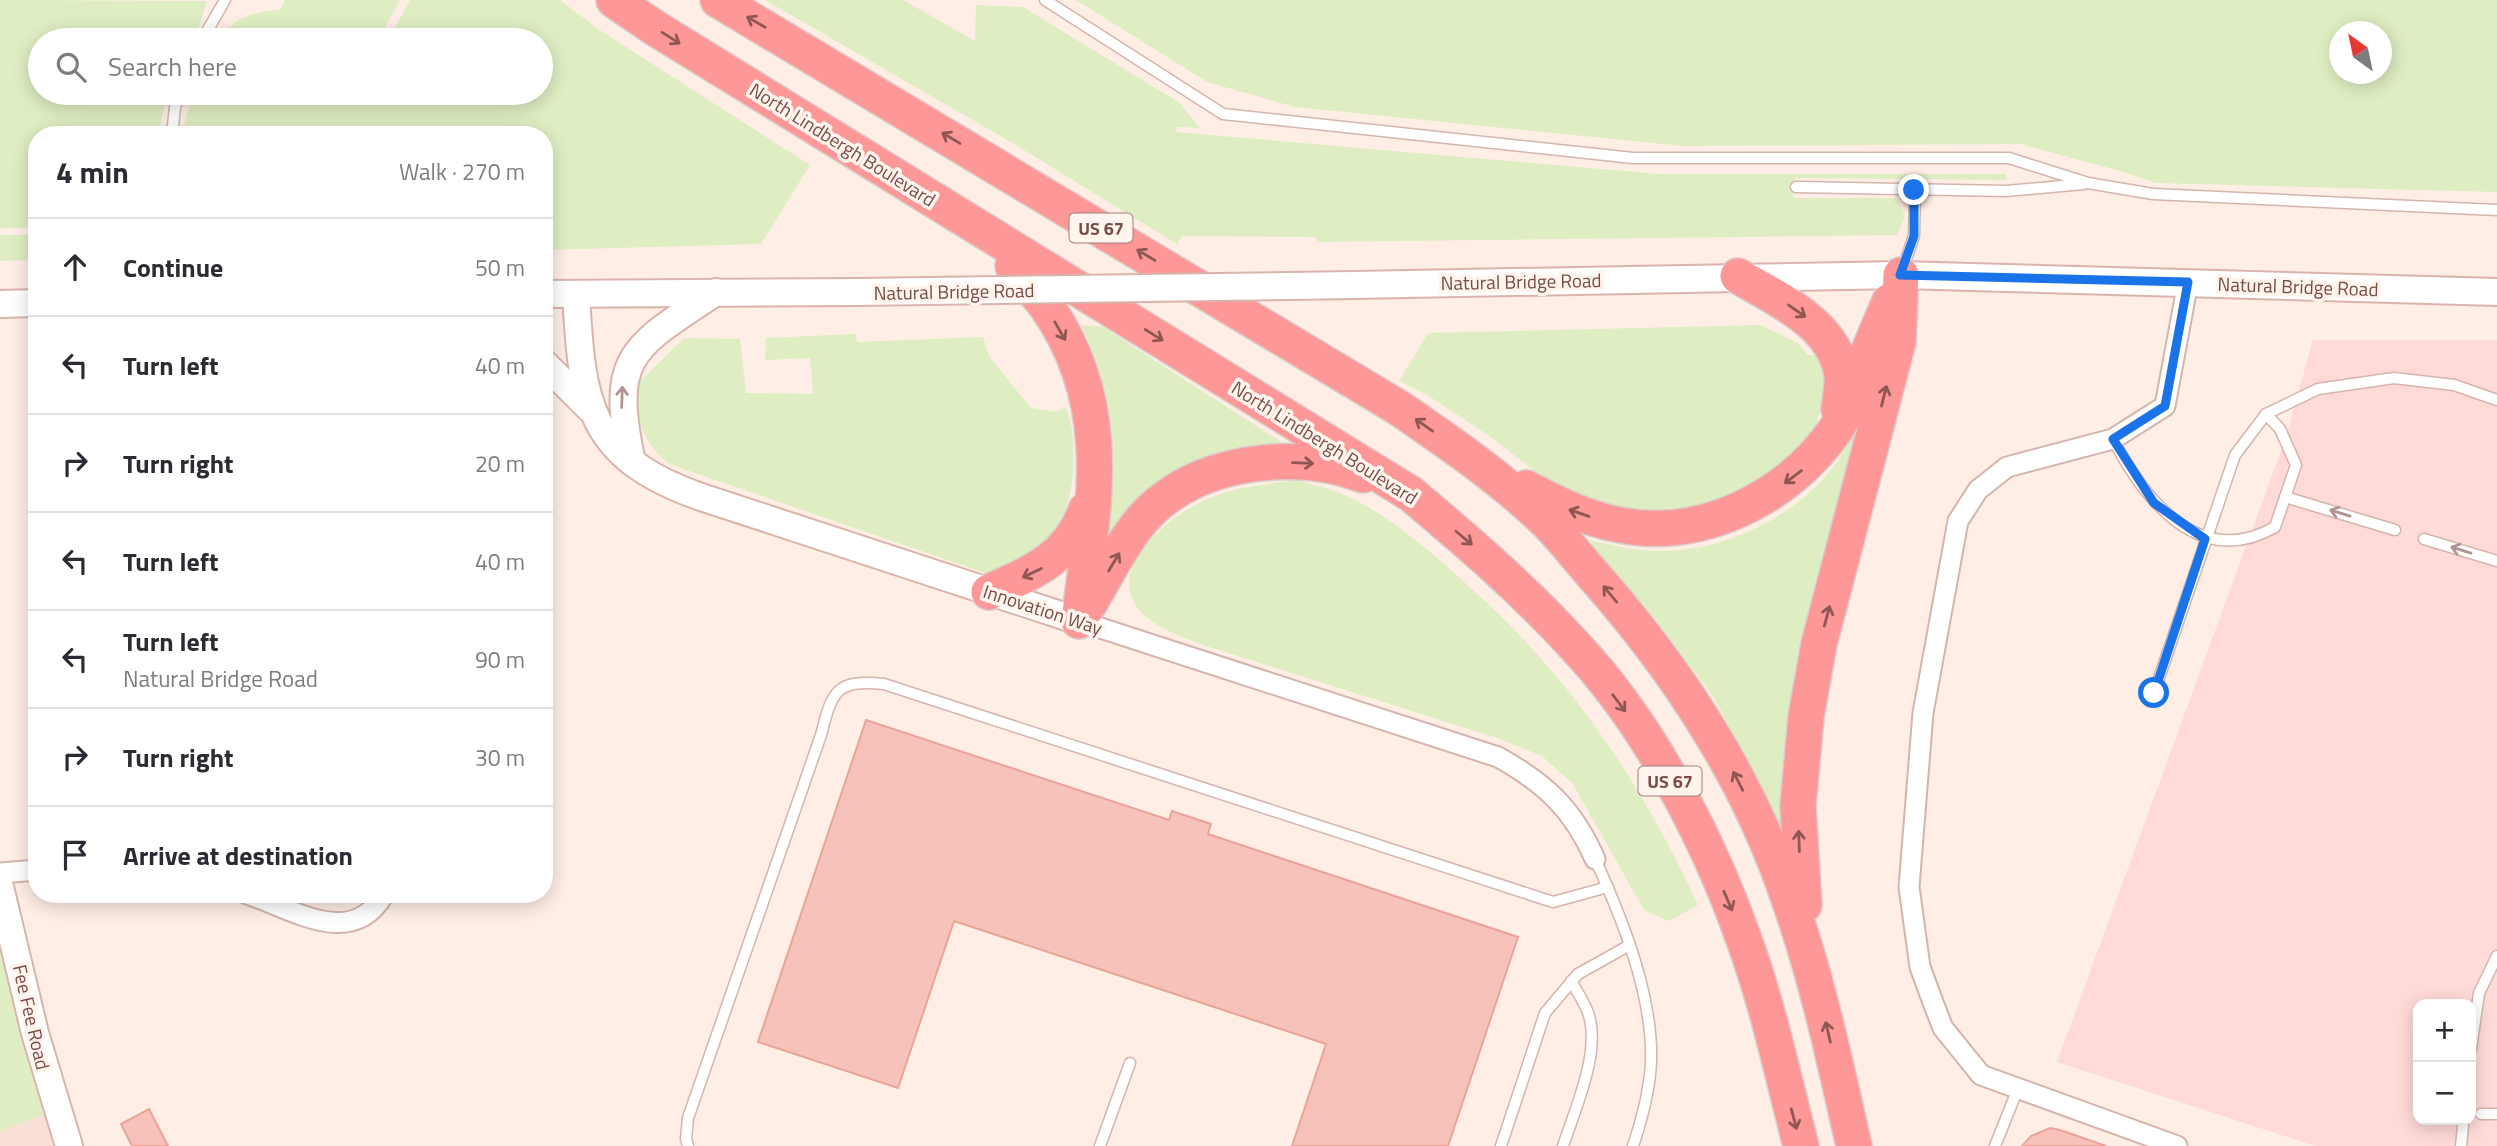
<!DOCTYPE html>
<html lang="en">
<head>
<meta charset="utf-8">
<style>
  body { margin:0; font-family:"Titillium Web",sans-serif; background:#f7f7f7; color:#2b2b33 }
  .controls { position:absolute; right:21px; bottom:21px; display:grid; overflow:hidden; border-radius:14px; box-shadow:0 4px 18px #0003 }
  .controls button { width:63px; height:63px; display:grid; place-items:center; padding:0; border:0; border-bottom:2px solid #e1e1e2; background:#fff; color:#2b2b33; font:35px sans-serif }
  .compass { position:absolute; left:2329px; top:21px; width:63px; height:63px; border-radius:50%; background:#fff; box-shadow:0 4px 18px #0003; rotate:327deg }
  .stop { position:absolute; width:21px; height:21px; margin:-16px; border:5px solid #1a73e8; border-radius:50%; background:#fff }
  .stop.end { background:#1a73e8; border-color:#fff; box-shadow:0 2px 7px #0008 }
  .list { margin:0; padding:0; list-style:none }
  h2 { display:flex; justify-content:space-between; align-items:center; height:91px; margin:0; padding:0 28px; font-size:30px }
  h2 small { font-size:23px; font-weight:400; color:#7c7c81 }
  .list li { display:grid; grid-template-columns:46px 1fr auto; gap:21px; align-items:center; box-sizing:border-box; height:98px; padding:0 28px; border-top:2px solid #e1e1e2 }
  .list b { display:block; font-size:26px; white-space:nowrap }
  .list p { margin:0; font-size:23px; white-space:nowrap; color:#7c7c81 }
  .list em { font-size:23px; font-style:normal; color:#7c7c81 }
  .icon { flex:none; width:38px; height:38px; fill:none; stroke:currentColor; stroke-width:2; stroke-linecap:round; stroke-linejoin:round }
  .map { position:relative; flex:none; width:2497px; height:1146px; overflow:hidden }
  .search { position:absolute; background:#fff; box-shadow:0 4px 18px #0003; left:28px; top:28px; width:525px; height:77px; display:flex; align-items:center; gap:18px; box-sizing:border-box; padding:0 24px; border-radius:38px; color:#7c7c81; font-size:26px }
  .panel { position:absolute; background:#fff; box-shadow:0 4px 18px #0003; left:28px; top:126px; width:525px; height:777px; border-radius:28px }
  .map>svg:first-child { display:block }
  .residential { fill:#f9e0d6 }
  .commercial { fill:#ffdad9; fill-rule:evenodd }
  .green { fill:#dfeec2; fill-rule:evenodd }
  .building { fill:#f6c2ba; stroke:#eba399; stroke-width:2 }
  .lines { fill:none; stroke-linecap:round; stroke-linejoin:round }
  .lane-casing { stroke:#d4b4ad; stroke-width:13 }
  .street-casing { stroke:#d4b4ad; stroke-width:23 }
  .secondary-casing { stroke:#dab4ac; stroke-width:30 }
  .highway-casing { stroke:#dacdcb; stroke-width:38 }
  .lane { stroke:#fff; stroke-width:10 }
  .street { stroke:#fff; stroke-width:19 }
  .secondary { stroke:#fff; stroke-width:26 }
  .highway { stroke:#fe9797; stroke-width:35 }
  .secondary-bridge-casing { stroke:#dab4ac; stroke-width:30; stroke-linecap:butt }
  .secondary-bridge { stroke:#fff; stroke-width:26 }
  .oneway { stroke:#8e5753 }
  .oneway2 { stroke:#af9491 }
  .route { stroke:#1a73e8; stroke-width:9 }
  .labels { text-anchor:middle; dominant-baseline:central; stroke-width:7; stroke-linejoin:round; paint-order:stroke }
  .shield { fill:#fff4ee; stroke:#a27e79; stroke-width:2 }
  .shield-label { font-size:18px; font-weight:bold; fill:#7a4c47 }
  .street-label { font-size:19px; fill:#7a4c47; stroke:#fff4ee }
</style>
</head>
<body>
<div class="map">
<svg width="2497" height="1146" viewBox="0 0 2497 1146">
  <rect width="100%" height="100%" fill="#feeee6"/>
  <path class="residential" d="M48,1114L58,1146H0V1131Z"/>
  <path class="commercial" d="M2313,340H2497V1146H2315L2057,1062L2285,440ZM2418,1004H2471V1120H2418Z"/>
  <g class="green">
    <path d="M0,0L207,1L198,30L191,40H40V93H167L158,135H37V228H0Z"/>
    <path d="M285,0H400L378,40H219C236,16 252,12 280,10Z"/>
    <path d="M410,0H560L598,29L810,165L761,244L544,250V135H181L193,93H541V40H388Z"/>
    <path d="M765,0H903L975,41L976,5L1023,7L1180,103L1200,128L1177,127L1176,132L1659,174H2006V180L1795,178L1793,198H1896L1905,216L1897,235L1317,242L1316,237L1182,236L1177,244L1009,141Z"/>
    <path d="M1076,0H2497V192L2155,183C2111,166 2066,158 2021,144L1683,146L1295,107L1207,82ZM2340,32H2382V74H2340Z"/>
    <path d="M0,235H37V260L0,261Z"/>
    <path d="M1081,325L1103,327L1289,447C1198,465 1149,461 1100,552C1106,521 1115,487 1114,455C1113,413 1101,363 1081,325Z"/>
    <path d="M1760,325L1798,343L1808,355H1819L1826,391L1816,425L1800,449L1776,473L1711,507L1677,512H1619L1553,486L1491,437L1427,395L1399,381L1428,333Z"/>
    <path d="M856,334L857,342L983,337L989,356L1031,408L1056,412L1066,407C1082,447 1074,532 1034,557C1021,565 1002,569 988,574L669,464C642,442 634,417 638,383L684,338L740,339L746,393L813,394L810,358L765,360L766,338Z"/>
    <path d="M1854,431L1862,432L1818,577L1812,610L1784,846L1756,776L1713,696L1647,608L1598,557L1590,540C1612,545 1636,551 1659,551C1735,552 1825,503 1854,431Z"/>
    <path d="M1296,480C1311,485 1327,487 1342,494C1387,513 1426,548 1462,580C1568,673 1639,778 1698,905L1669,921L1644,910L1572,783L1542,756L1497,738L1200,644C1178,635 1156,628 1140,611C1102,568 1172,514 1207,499C1235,487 1266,484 1296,480Z"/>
    <path d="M0,933L48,1114L0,1131Z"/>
  </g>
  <g class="building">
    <path d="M866,720L1169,820L1172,811L1211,824L1208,834L1518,937L1448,1146H1292L1326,1044L954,921L898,1088L758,1042Z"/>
    <path d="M149,1109L168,1146H132L121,1124Z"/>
    <path d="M2050,1128L2060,1130L2106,1146H2022L2031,1136Z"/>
  </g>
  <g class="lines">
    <defs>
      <g id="lane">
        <path d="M1045,0L1223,114L1633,158H2009L2088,183L2153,194L2497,210"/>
        <path d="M202,40L225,0"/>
        <path d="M172,135L175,107L181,93"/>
        <path d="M1796,187L2006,191L2084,184"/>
        <path d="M1902,271L1914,236L1915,190"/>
        <path d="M2113,439C2145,501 2200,570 2275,527L2296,465L2280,429L2266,414"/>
        <path d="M2285,497L2395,530"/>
        <path d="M2424,539L2497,561"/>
        <path d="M2154,693L2235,455L2266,414L2318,389L2394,378L2454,385L2497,400"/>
        <path d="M1595,859C1622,918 1653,995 1651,1061C1650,1090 1642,1119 1633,1146"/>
        <path d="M2471,1049L2479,993L2497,956"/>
        <path d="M2481,1114H2497"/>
        <path d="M688,1146L686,1139L688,1118L821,735C832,692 835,679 884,684L1553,902L1608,887"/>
        <path d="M1100,1146L1130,1063"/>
        <path d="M1501,1146L1545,1013L1578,974L1628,946"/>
        <path d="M1563,1146C1575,1109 1603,1048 1587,1010C1583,1000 1576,990 1571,981"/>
        <path d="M1995,1146L2017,1091"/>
        <path d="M2461,1146L2463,1126"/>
      </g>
      <g id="street">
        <path d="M1079,621L1498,757C1545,783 1573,809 1595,859"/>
        <path d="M0,873L37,870"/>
        <path d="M247,894C293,909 352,950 384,894"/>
        <path d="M2177,1146L1981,1075L1943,1028L1934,1005L1920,967L1909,887L1923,713L1958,521L1978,490L2007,467L2113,439L2165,406L2188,282"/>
      </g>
      <g id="secondary">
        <path d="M1354,285L1901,275L2497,292"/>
        <path d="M544,294L857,292"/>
        <path d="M576,294C582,403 587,457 701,497L1079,621"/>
        <path d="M0,304L37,303"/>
        <path d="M544,363L589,408"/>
        <path d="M632,462C609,356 631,348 716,292"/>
        <path d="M0,887L35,1033L69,1146"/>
      </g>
      <g id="highway">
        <path d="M614,0L655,28L1411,494C1468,542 1524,590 1574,645C1648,723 1707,836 1743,937C1768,1004 1783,1077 1801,1146"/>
        <path d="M718,0L1399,408C1450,443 1501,478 1546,521C1563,538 1578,558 1595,577C1678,671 1747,776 1788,896C1817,977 1835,1062 1854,1146"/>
        <path d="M1013,266C1024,280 1037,293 1047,307C1117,408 1093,509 1079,621"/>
        <path d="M1738,276C1777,299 1836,324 1842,376C1843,387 1840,399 1839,409"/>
        <path d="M1526,488C1555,503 1582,517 1615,524C1700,543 1788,498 1836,429C1844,418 1848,402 1853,390C1865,360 1877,331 1890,301"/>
        <path d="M989,592C1032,573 1070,557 1086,510"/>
        <path d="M1086,609C1108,574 1127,529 1159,503C1212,459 1300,451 1363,475"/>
        <path d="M1804,905L1798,806L1806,717L1819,644L1898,342L1901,275"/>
      </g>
    </defs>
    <use href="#lane" class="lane-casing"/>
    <use href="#street" class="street-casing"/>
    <use href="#secondary" class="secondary-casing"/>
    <use href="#highway" class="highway-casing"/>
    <use href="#lane" class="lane"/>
    <use href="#street" class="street"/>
    <use href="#secondary" class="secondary"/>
    <use href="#highway" class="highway"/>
    <defs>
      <path id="secondary-bridge" d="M857,292L1354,285"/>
    </defs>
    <use href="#secondary-bridge" class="secondary-bridge-casing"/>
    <use href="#secondary-bridge" class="secondary-bridge"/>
  </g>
  <defs><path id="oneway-shaft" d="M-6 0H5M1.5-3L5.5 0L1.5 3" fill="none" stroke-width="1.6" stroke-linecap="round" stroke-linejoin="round" transform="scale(1.75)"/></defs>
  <g class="oneway">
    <use href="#oneway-shaft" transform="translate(756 22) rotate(-150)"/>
    <use href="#oneway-shaft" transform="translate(671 38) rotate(32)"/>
    <use href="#oneway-shaft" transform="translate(951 138) rotate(-149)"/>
    <use href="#oneway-shaft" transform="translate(1146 255) rotate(-149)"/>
    <use href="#oneway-shaft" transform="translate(1797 311) rotate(35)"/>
    <use href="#oneway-shaft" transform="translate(1060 331) rotate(60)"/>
    <use href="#oneway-shaft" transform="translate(1154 335) rotate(32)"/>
    <use href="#oneway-shaft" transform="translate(1884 396) rotate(-76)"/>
    <use href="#oneway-shaft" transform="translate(1424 425) rotate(-145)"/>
    <use href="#oneway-shaft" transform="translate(1303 463) rotate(2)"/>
    <use href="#oneway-shaft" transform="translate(1793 477) rotate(143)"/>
    <use href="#oneway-shaft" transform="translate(1579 513) rotate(-161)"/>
    <use href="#oneway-shaft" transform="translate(1464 538) rotate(40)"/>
    <use href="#oneway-shaft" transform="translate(1114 562) rotate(-59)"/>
    <use href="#oneway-shaft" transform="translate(1032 573) rotate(154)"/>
    <use href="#oneway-shaft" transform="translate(1610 594) rotate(-130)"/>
    <use href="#oneway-shaft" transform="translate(1827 616) rotate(-75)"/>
    <use href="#oneway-shaft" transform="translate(1619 703) rotate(53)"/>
    <use href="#oneway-shaft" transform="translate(1738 781) rotate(-117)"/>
    <use href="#oneway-shaft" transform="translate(1799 841) rotate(-92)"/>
    <use href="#oneway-shaft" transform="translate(1728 901) rotate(67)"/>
    <use href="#oneway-shaft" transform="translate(1828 1032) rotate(-103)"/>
    <use href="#oneway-shaft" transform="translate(1794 1119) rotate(75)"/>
  </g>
  <g class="oneway2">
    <use href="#oneway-shaft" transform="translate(622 397) rotate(-88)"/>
    <use href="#oneway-shaft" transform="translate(2340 513) rotate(-163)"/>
    <use href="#oneway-shaft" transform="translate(2461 550) rotate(-163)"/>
  </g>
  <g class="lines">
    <path class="route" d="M1914,190V236L1900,275L2188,282L2165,406L2113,439L2154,503L2205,539L2154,693"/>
  </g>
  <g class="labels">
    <g class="shield">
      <rect x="1069.5" y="213.5" width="63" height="29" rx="5"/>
      <rect x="1638.5" y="766.5" width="63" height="29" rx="5"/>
    </g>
    <g class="shield-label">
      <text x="1101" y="228">US 67</text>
      <text x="1670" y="781">US 67</text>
    </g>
    <g class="street-label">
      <text transform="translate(843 144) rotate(32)">North Lindbergh Boulevard</text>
      <text transform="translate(1521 281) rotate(-1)">Natural Bridge Road</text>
      <text transform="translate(2298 286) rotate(2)">Natural Bridge Road</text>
      <text transform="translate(954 291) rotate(-1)">Natural Bridge Road</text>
      <text transform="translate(1325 442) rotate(32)">North Lindbergh Boulevard</text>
      <text transform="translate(1043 609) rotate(18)">Innovation Way</text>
      <text transform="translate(32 1017) rotate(77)">Fee Fee Road</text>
    </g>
  </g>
</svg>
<div class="controls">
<button>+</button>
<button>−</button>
</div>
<svg class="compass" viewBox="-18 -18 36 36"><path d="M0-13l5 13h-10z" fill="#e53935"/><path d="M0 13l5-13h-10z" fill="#7c7c81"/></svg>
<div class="stop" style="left:2154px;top:693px"></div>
<div class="stop end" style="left:1914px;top:190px"></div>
<div class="search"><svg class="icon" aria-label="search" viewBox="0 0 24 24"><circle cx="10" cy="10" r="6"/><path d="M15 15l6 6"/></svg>Search here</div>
<section class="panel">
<h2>4 min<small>Walk · 270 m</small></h2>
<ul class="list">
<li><svg class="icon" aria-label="ahead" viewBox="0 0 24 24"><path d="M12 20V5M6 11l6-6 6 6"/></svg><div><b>Continue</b></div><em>50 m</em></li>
<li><svg class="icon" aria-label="left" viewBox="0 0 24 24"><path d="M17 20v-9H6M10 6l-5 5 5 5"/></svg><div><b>Turn left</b></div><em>40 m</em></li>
<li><svg class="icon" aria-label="right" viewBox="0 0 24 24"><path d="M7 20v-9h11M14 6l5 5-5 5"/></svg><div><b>Turn right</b></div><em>20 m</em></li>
<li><svg class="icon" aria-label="left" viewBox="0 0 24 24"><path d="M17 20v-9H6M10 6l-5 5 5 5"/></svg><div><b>Turn left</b></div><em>40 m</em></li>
<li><svg class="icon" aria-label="left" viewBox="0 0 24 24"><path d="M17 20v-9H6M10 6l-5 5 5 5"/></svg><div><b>Turn left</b><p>Natural Bridge Road</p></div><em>90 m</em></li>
<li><svg class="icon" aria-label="right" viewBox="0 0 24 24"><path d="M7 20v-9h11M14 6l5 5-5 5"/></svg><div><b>Turn right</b></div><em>30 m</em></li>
<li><svg class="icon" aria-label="arrive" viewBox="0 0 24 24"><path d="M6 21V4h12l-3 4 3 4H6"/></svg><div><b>Arrive at destination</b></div></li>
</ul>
</section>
</div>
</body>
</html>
